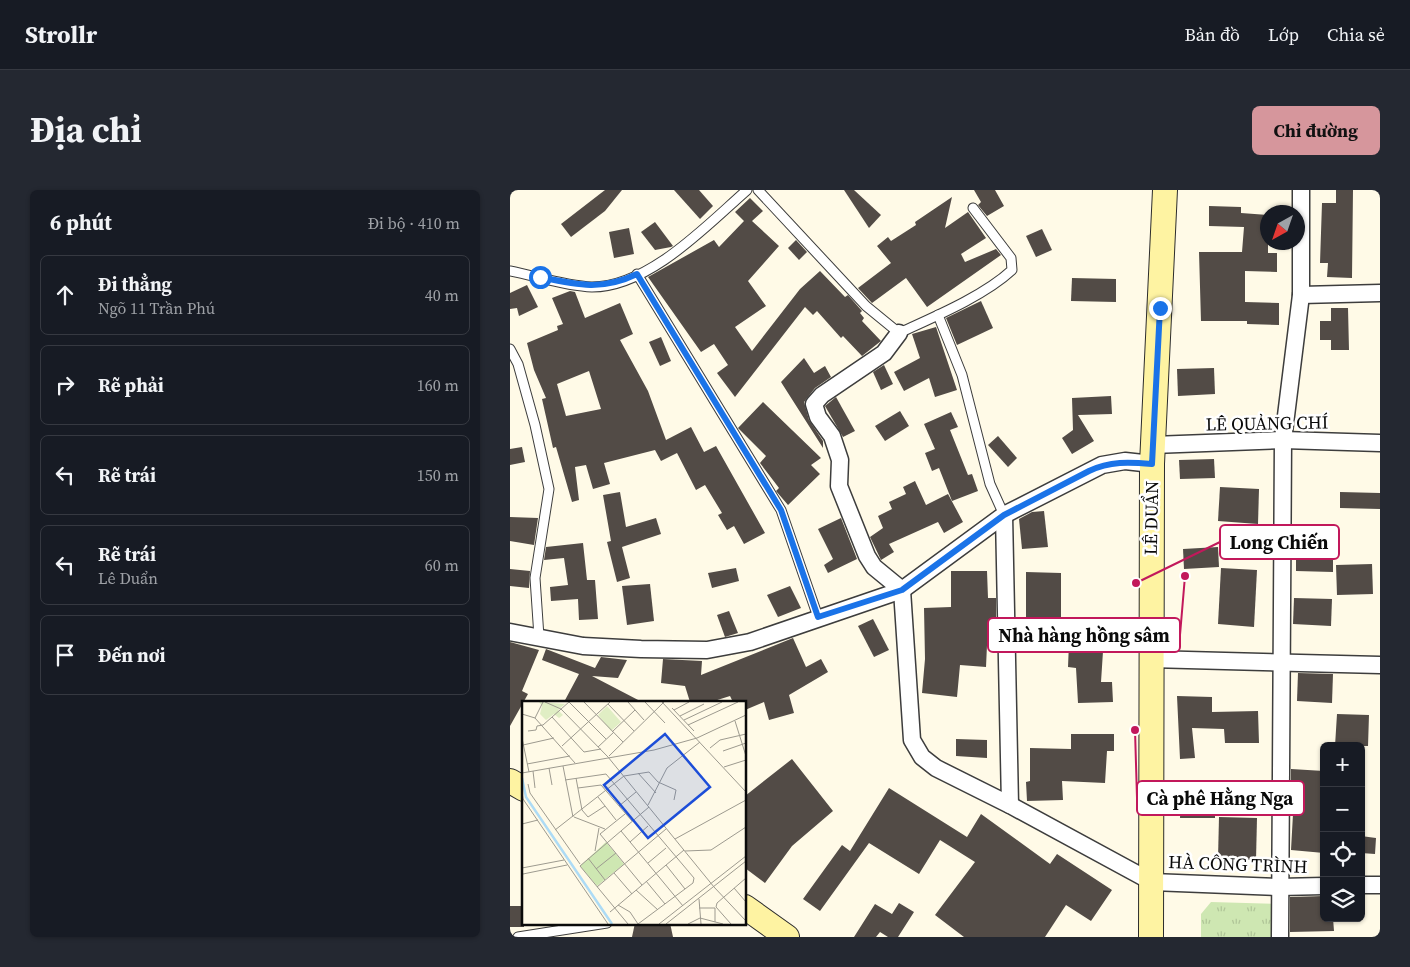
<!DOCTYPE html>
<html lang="vi">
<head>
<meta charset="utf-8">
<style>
  body { margin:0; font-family:"Source Serif 4",serif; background:#242831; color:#f1f3f6 }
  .controls { position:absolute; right:15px; bottom:15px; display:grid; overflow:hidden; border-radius:8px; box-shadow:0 1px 4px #0004 }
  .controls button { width:45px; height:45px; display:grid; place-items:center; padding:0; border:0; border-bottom:1px solid #363941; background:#171b24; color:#f1f3f6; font:25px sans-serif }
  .compass { position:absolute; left:750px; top:15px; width:45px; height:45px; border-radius:50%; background:#171b24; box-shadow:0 1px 4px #0004; rotate:220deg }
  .stop { position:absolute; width:15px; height:15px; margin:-11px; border:4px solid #1a73e8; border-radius:50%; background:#fff }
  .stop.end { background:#1a73e8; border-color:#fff; box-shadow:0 1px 5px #0008 }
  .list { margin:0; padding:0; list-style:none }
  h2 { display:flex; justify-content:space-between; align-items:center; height:65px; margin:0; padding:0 20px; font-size:21px }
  h2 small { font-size:16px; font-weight:400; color:#9ea1a6 }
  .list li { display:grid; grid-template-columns:32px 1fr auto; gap:15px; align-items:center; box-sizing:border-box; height:80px; margin:0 10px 10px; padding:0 10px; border:1px solid #363941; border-radius:8px }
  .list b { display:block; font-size:19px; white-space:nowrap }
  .list p { margin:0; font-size:16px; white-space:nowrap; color:#9ea1a6 }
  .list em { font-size:16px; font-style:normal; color:#9ea1a6 }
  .icon { flex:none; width:28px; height:28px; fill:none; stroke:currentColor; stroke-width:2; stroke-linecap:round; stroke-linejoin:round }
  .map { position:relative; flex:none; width:870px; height:747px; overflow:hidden; border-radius:8px }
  header { display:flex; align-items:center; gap:30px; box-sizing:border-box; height:70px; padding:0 25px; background:#171b24; border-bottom:1px solid #363941 }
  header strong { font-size:24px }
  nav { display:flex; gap:28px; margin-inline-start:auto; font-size:18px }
  .intro { display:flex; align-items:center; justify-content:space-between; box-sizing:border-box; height:120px; padding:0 30px }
  h1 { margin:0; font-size:35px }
  .button { padding:12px 22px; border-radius:8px; background:#d6969c; color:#111; font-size:18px; font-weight:700 }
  main { display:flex; gap:30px; padding:0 30px }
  aside { flex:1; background:#171b24; border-radius:8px; box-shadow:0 1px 4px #0004 }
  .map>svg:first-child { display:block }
  .grass { fill:url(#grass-tufts) }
  .building { fill:#524b46; fill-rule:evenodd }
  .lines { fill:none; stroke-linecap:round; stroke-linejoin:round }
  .lane-casing { stroke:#3d3d3d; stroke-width:11 }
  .street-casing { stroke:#3d3d3d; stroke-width:19 }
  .secondary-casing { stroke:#2c2c2c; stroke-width:26 }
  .lane { stroke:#fff; stroke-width:9 }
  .street { stroke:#fff; stroke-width:16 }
  .secondary { stroke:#fef3a2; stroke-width:24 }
  .route { stroke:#1a73e8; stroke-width:6 }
  .labels { text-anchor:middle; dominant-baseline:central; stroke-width:5; stroke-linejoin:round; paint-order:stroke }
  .street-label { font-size:18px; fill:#0a0a0a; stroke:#fff }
  .inset-river { fill:none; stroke:#addbf5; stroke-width:2.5 }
  .inset-road { fill:none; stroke:#9d9a8f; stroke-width:1 }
  .view { fill:#1d4ed8; fill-opacity:0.15; stroke:#1d4ed8; stroke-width:2.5 }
  .inset-edge { fill:none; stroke:#0a0a0a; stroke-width:2.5 }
  .leader { fill:none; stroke:#c2185b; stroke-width:2 }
  .callout-dot { fill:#c2185b; stroke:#fff; stroke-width:2 }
  .callout { fill:#fff; stroke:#c2185b; stroke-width:2 }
  .callout-label { font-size:19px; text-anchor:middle; font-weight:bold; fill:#0a0a0a }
</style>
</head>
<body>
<header>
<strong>Strollr</strong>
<nav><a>Bản đồ</a><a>Lớp</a><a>Chia sẻ</a></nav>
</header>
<div class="intro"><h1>Địa chỉ</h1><a class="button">Chỉ đường</a></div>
<main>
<aside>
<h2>6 phút<small>Đi bộ · 410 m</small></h2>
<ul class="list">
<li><svg class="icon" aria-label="ahead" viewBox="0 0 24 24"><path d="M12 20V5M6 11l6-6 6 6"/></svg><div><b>Đi thẳng</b><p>Ngõ 11 Trần Phú</p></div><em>40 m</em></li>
<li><svg class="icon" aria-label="right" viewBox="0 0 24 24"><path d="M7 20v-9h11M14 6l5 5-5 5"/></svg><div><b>Rẽ phải</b></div><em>160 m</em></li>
<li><svg class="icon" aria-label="left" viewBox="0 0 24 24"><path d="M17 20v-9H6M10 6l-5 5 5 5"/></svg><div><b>Rẽ trái</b></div><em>150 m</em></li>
<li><svg class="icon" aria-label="left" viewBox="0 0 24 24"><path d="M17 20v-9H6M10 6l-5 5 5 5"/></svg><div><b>Rẽ trái</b><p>Lê Duẩn</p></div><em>60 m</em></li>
<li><svg class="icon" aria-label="arrive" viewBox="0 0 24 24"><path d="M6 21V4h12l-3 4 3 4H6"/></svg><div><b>Đến nơi</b></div></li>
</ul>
</aside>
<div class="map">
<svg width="870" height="747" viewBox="0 0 870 747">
  <defs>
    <pattern id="grass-tufts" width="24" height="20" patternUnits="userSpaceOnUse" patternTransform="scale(1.25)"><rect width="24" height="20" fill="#cee7b2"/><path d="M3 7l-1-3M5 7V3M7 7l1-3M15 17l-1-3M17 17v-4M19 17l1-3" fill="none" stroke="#b0c598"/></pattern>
  </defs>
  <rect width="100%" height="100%" fill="#fffae7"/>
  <path class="grass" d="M701,712L770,714L769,747H691V724Z"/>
  <g class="building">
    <path d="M95,0H112L95,21L61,47L51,34Z"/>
    <path d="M164,0H189L203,16L190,29Z"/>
    <path d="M334,0H344L371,25L359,38Z"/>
    <path d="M464,0H485L494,16L477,26L468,15L471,12Z"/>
    <path d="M826,0H843L842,88L817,87L818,73H810L812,13H826Z"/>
    <path d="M442,7L435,38L458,22L476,48L451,64L455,72L486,59L491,65L417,117L396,88L362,113L348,98L381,73L367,56L378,47L381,51L406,35L405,32Z"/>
    <path d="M240,8L253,21L242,31L269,56L238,91L256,116L225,137L242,161L290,99L310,81L335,107L338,105L352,121L350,123L354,128L352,131L371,151L352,166L333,146L331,148L307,121L303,125L295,117L225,207L207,183L218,175L204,154L191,162L138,87L204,50L209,57L234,31L225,22Z"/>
    <path d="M699,16L731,17V23L758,25V63H767V82L735,81V112L769,113V135L737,134V131H691L689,62H732L734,37L699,36Z"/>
    <path d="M145,32L163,56L161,57L145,60L131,42Z"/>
    <path d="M119,38L124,64L104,68L99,42Z"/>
    <path d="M532,39L542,60L526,67L516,46Z"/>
    <path d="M286,50L297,62L289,70L278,58Z"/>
    <path d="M562,88L606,89V112L561,111Z"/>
    <path d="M17,95L28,117L9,126L7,118L0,119V103Z"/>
    <path d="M60,101L65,102L75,128L110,113L123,144L110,150L138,201L156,250L181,237L194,262L206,256L255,343L234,354L224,336L217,340L208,325L212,323L195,295L186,300L167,263L151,271L145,260L94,273L100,294L83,299L76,275L65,277L69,310L62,312L46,257L43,258L32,209L36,208L24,180L17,153L48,140L47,136L53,134L42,108ZM79,181L91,219L56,226L47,194Z"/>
    <path d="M471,111L483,138L447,155L436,128Z"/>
    <path d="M821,118H838L839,160H821V150H810V131H821Z"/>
    <path d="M426,137L447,200L425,207L419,188L394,201L384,182L410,168L402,144Z"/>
    <path d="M151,147L161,171L150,176L139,152Z"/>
    <path d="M294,168L304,183L315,176L321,187L305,198L294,212L299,230L313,251V258L271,192Z"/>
    <path d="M374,175L383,194L371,200L363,182Z"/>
    <path d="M704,178L705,204L668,206L667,179Z"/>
    <path d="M601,206L602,224L568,225L584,251L562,264L552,248L563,240L562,208Z"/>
    <path d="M326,207L345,241L333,247L315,216Z"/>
    <path d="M253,212L311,268L301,275L310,284L278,315L266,301L269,298L250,273L256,266L228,238Z"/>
    <path d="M390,221L399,236L375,251L365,236Z"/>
    <path d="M441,222L448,237L440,240L458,285L462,284L468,301L442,311L429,278L422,281L415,263L425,259L414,234Z"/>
    <path d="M488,246L507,268L498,277L478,255Z"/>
    <path d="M12,257L15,272L0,275V259Z"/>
    <path d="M704,269L705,288L670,289L669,270Z"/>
    <path d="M405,291L416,315L438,304L453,332L434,343L428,332L379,354L384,362L371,370L360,347L373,338L368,326L382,319L379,312L396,304L393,297Z"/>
    <path d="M710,297L749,299L748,334L708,331Z"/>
    <path d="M110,302L116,337L146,328L151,344L112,357L120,388L107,392L97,352L101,351L93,305Z"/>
    <path d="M830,302L870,303V319L830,318Z"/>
    <path d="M534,321L538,357L512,359L509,329L522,322Z"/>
    <path d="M0,327L28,328L24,355L0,351Z"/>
    <path d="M331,328L347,369L318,383L314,375L323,369L308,339Z"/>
    <path d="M73,353L77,390H85L88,429L69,430L68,409L41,411L40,397L58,395L54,368L34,370L36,357Z"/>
    <path d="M708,357L709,377L674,379L673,359Z"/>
    <path d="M786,367H823V382L786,381Z"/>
    <path d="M862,374L863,404L827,405L826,375Z"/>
    <path d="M226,378L229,391L202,398L198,383Z"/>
    <path d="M711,378L747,380L744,437L708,434Z"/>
    <path d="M0,379L20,381L19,398L0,396Z"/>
    <path d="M441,381H477L478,408H486V433H478L476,477L450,475L447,507L412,503L415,469L414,418L441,417Z"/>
    <path d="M516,382L551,383V428H516Z"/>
    <path d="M140,394L144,431L117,435L112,396Z"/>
    <path d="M280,396L291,418L268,427L257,405Z"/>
    <path d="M784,408L822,409L821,436L783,434Z"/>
    <path d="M219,421L228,443L215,447L207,425Z"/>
    <path d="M560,428H599V446H594L591,492H602L603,512L568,513L566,478L558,477Z"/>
    <path d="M363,429L379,460L364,467L348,436Z"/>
    <path d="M283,448L296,477L311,469L318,482L279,505L284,523L259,530L254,512L235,520V512H223L220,506L201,512H180L175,496L151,493L153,469L192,471L191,485Z"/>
    <path d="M0,452L29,460L12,501L18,504L0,536Z"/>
    <path d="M36,459L85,478L91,467L117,470L108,488L82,486L132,512H54L69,484L32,470Z"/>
    <path d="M788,483L823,484L822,513L787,511Z"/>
    <path d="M667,506L702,507V522L748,521L749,553H715L714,539L682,538L685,568L670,569Z"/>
    <path d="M827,524L859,525L858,556H825Z"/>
    <path d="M561,544H604V561H597L595,593L552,591L553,610L517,611L516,592L520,591V558L561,559Z"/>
    <path d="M446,549L477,550V568L446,566Z"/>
    <path d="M282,569L323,621L282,656L255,693L235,678V606Z"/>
    <path d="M781,579L814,581V663L781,660L783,624H781Z"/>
    <path d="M671,596H705V628H670Z"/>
    <path d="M379,598L457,647L471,624L540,674L547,664L602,700L581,731L556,715L535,747H454L425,725L465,672L430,650L409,684L359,653L310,721L293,709L332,655L340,661Z"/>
    <path d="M709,627L747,628L746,670L708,669Z"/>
    <path d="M851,646L866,648L865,664L851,663Z"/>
    <path d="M814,706V728H823L824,741L780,742V707Z"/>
    <path d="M389,713L404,722L388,747H378L370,742L366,747H344L365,714L382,724Z"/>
    <rect x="0" y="716" width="14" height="21"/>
    <path d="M125,733H160L163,747H122Z"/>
  </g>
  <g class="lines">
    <defs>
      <g id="lane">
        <path d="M248,0L356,116L389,143C424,127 474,106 502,80L501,68L463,18"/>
        <path d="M0,81C26,86 55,96 82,97C139,97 197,35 237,0"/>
        <path d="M127,84L271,320L308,427"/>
        <path d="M428,125L452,185L480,294L494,325"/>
        <path d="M0,159L8,174L25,235L39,299L25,388L29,447"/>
        <path d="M8,747L97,733"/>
      </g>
      <g id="street">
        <path d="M791,105L870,103"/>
        <path d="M389,143L374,163L312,205L304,214L308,227L322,246L330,270L329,296L357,366L364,377L392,400L402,550L412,567L426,578L500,615L642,692L769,697L814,696"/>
        <path d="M643,255L773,250L870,253"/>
        <path d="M494,325L500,615"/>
        <path d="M0,442L73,456L131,459L197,460L240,452L392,400L494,325L592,275L615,271L642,274"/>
        <path d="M640,469L870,475"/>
        <path d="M851,695H870"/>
        <path d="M770,747L773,250L791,105V0"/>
      </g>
      <g id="secondary">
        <path d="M0,591L14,599"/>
        <path d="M235,717L277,747"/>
        <path d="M641,747L642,274L655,0"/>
      </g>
    </defs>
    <use href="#lane" class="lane-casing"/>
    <use href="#street" class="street-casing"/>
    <use href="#secondary" class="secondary-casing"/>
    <use href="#lane" class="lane"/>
    <use href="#street" class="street"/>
    <use href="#secondary" class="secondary"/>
  </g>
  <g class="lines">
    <path class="route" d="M30,87C67,95 92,101 127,84L271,320L308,427L392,400L494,325L579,281C600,271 619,272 642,274L650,118"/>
  </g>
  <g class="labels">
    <g class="street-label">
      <text transform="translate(757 233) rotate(-1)">LÊ QUẢNG CHÍ</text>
      <text transform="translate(641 328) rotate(-89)">LÊ DUẨN</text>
      <text transform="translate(728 674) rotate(2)">HÀ CÔNG TRÌNH</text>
    </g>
  </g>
  <g transform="translate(12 511)">
    <rect width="224" height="224" fill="#fffae7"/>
    <path d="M84,141L102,163L75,185L58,165Z" fill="#cee7b2"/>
    <path d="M17,1L43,3L36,9L41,14L37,17L32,13L24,19L18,13L20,5ZM85,5L99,21L89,30L76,14Z" fill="#e0eec4"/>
    <path class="inset-river" d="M0,77L4,96L90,223"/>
    <path class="inset-road" d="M23,1L39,8L86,56M47,1L84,38M62,1L101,41M106,1L122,19M123,1L143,22M140,1L224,91M86,3L112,30M150,7L172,30M152,9L167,1M0,13L13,17L53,62M158,15L182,3M30,16L62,51L79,48M13,17L21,1M162,19L200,1M213,20L224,55M166,24L216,1M6,30L14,29L15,25L21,24L47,1M90,31L113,9M0,37L7,71M175,37L224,14M1,44L32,37M40,45L88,1M76,46L92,31M188,47L198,39L224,33M201,50L224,42M87,55L142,1M86,56L192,186M5,63L48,55M41,65L51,116M202,66L224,59M27,67L30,84M11,70L13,87M0,72L132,49L175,37M116,72L134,92M54,77L60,109L66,116L83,105M43,79L84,73L172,177L171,182L116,223M6,83L8,92L58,163M56,87L79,84L110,120M0,91L1,98L86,223M76,96L94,119M126,104L145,67L178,41M97,105L114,91M103,113L78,133L120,184M52,116L83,128M0,123L16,119M33,129L102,75L127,71L136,81L154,89L152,99M99,130L161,205M153,138L224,99M108,141L126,125M73,150L77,127M163,150L189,149L224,126M66,157L83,179M126,162L144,147M144,164L163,188M0,167L42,159M74,168L94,152M92,172L110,193M1,173L45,164M124,180L143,203M75,186L144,128M192,186L224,220M212,187L224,201M114,189L136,209M177,198L179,223M96,204L108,211L116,223M177,207H193V221M88,211L162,149M106,223L58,165L127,106M137,223L224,155M144,223L224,160M166,223L178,217L201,223M209,223L194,206L195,202L224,177"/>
    <path class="view" d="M143,33L188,86L126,137L82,84Z"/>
    <rect width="224" height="224" class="inset-edge"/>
  </g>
  <path class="leader" d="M626 393L710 352M675 386L670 445M625 540L627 608"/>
  <g class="callout-dot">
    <circle cx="626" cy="393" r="5"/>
    <circle cx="675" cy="386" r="5"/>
    <circle cx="625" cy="540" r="5"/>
  </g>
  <g class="callout">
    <rect x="710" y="335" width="119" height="34" rx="5"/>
    <rect x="478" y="428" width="192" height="34" rx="5"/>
    <rect x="627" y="591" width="167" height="34" rx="5"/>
  </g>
  <g class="callout-label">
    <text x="769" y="359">Long Chiến</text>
    <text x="574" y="452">Nhà hàng hồng sâm</text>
    <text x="710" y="615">Cà phê Hằng Nga</text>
  </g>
</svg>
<div class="controls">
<button>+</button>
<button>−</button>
<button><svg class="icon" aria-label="locate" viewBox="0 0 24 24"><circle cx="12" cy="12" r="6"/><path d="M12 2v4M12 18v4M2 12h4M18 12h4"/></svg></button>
<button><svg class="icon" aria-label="layers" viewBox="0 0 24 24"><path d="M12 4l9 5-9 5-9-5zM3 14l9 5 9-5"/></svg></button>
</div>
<svg class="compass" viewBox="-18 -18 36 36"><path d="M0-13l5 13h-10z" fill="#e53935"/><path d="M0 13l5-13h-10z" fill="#9ea1a6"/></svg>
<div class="stop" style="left:30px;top:87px"></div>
<div class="stop end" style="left:650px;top:118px"></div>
</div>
</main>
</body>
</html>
